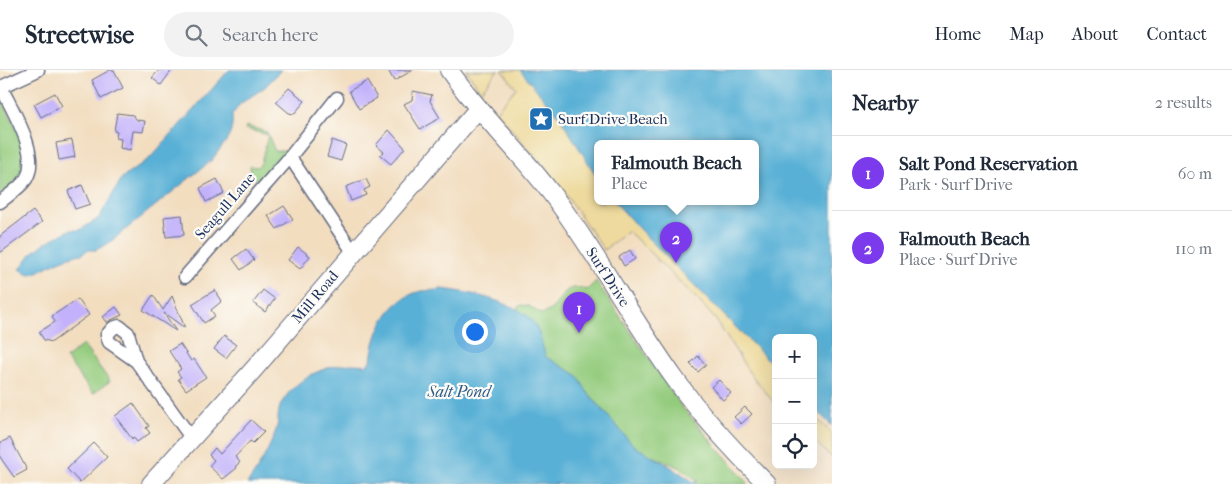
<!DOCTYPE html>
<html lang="en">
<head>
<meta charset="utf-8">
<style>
  body { margin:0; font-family:"IM FELL French Canon",serif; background:#f2f2f3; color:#1f2937 }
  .controls { position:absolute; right:15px; bottom:15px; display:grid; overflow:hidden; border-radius:8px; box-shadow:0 5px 20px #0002 }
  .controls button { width:45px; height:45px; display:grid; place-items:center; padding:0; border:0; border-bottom:1px solid #e0e1e3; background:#fff; color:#1f2937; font:25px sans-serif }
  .you { position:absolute; left:474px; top:261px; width:18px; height:18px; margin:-12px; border:4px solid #fff; border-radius:50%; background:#1a73e8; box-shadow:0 0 0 8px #1a73e833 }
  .badge { display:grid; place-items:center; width:32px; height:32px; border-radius:50%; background:#7c3aed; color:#fff; font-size:16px; font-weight:700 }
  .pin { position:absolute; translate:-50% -41px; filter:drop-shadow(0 1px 2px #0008) }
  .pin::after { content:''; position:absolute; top:26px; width:18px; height:15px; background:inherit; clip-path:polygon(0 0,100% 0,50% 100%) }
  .popup { position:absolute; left:594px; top:70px; width:165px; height:65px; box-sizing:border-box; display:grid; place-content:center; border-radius:8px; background:#fff; filter:drop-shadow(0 1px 4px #0005); font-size:16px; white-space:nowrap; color:#747a83 }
  .popup b { font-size:19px; color:#1f2937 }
  .popup::after { content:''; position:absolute; left:50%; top:100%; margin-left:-10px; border:10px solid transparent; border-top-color:#fff }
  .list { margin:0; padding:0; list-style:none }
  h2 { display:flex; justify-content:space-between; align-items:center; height:65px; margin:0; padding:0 20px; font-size:21px }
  h2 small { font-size:16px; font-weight:400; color:#747a83 }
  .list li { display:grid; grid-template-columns:32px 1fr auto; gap:15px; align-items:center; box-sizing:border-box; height:75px; padding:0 20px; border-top:1px solid #e0e1e3 }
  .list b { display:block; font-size:19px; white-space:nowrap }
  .list p { margin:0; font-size:16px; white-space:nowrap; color:#747a83 }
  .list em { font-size:16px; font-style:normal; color:#747a83 }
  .icon { flex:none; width:28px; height:28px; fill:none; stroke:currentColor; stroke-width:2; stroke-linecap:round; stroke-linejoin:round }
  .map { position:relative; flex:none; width:832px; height:414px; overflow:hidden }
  header { display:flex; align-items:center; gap:30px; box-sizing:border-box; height:70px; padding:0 25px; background:#fff; border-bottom:1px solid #e0e1e3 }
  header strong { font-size:24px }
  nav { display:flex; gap:28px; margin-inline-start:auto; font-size:18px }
  .search { width:350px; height:45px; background:#f2f2f3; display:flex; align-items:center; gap:12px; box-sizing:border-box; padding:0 18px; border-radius:28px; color:#747a83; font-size:19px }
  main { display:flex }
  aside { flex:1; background:#fff }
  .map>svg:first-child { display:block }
  .green { fill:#94cc7e; stroke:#587e6e }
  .sand { fill:#eeda9e; stroke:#84847e }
  .water { fill:#59b0d6; stroke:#3a709a }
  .building { fill:#c3b2fb }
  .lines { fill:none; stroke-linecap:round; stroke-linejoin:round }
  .street-casing { stroke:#666c80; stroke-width:15 }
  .secondary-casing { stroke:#666c80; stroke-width:20 }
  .street { stroke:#fff; stroke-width:12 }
  .secondary { stroke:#fff; stroke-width:18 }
  .labels { text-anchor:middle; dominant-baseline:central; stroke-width:4.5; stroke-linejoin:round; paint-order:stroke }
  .poi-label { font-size:15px; fill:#1b2f5e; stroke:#fdfcf7; text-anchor:start }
  .street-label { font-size:15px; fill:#1b2f5e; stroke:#fdfcf7 }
  .water-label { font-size:16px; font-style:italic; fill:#315c88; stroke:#fdfcf7 }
</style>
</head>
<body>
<header>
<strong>Streetwise</strong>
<div class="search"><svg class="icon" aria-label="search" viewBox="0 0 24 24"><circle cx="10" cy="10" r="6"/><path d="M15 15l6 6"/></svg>Search here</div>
<nav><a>Home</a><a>Map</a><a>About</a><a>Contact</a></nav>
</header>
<main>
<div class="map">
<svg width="832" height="414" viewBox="0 0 832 414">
  <rect width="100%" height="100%" fill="#fdfcf7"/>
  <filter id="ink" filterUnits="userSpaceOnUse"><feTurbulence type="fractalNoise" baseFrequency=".02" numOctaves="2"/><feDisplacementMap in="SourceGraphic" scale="10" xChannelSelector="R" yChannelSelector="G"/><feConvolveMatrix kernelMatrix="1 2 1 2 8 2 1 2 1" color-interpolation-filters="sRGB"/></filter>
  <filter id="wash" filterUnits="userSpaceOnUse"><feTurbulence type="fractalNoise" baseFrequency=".0096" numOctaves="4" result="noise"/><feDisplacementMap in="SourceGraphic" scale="20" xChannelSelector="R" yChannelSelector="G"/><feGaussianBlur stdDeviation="1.12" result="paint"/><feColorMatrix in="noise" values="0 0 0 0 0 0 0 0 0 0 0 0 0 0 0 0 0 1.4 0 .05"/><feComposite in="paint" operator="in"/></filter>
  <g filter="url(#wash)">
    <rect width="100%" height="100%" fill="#f2ddbf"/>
    <g class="green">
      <path d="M0,26C12,51 37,84 17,110C13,116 6,121 0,126Z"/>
      <path d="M246,56L267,62L275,81H288L260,112L251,105L250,96L257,97L261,93L268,65L245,59Z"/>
      <path d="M596,211L682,337L749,414H697L695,412L698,411L681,398L637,380L587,321L541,289L527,245L516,239L521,235L529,236L541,244C564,239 557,210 587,220Z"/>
      <path d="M83,275L110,311L93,324L66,288Z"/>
    </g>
    <g class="sand">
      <path d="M466,0H498L481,21Z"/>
      <path d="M502,0H538L597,74V132H638L737,242L776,300V335L749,302L716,250L698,230L628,161L604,180L556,111L496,41L516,18Z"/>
      <path d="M813,346L832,363V388L813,370Z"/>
    </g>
    <g class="water">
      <path d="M229,0H281L265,17L240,34L232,45C234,68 224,72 212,90L109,173L96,180H87L83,184C72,185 58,191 49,196C38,201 32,209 20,199L31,184L45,173L70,160H80L99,148L122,108L150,88Z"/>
      <path d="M520,0H832V356L813,337V268H776V298L640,160L615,132H755V74H597V107L561,49Z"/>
      <path d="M441,219C464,221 517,232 532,251C540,259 542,276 546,287L577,305L588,323L634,376L668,395L697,414H247C258,399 270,378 276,360C279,352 277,342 281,334C297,305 334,290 366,295L371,291C374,261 389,229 421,221C428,220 435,221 441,219Z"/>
    </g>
    <g id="blocks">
      <g class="building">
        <path d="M110,0H114L123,18L101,29L92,10Z"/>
        <path d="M159,0H172L161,15L152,8Z"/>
        <path d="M388,0H413L394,11Z"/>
        <path d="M367,11L377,28L359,39L349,21Z"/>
        <path d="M289,18L305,31L294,44L289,43L276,32Z"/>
        <path d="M413,21L432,25L430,31L440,48L420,59L404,34L412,30Z"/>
        <path d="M55,23L62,36L41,47L34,34Z"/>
        <path d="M117,43L133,45L137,50L145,51L143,62L133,61L130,80L120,78L121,69L116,68L117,62L114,61Z"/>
        <path d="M389,60L405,78L391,94L380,85L384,82L376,75Z"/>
        <path d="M72,70L75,87L59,90L56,73Z"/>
        <path d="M332,70L346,75L341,91L327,87Z"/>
        <path d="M217,109L224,123L206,132L200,118Z"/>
        <path d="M366,109L370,117L364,120L366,125L351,131L346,117Z"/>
        <path d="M82,115L90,134L75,139L68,121Z"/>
        <path d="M284,136L293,149L277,159L268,146Z"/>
        <path d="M33,141L42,152L0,183V166Z"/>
        <path d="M182,145L184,165L166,167L164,147Z"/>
        <path d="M298,177L310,186L300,199L288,190Z"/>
        <path d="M246,179L254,190L241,200L233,189Z"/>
        <path d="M630,180L635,189L624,196L619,187Z"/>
        <path d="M215,220L222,231L211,240L215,246L204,253L192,234Z"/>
        <path d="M263,220L275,229L265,242L253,233Z"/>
        <path d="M153,225L163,240L172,226L185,258L164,243L176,261L143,240Z"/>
        <path d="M78,229L89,245L52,272L44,270L39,262L55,252L52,246Z"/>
        <path d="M116,237L122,245L107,252L103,247Z"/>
        <path d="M224,266L236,275L226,288L214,279Z"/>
        <path d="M180,274L191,291L194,289L206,307L186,320L178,309L181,307L177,302L181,299L169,281Z"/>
        <path d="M698,286L706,295L698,302L690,294Z"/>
        <path d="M719,310L731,323L723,330L711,317Z"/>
        <path d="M133,333L149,356L146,358L150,363L137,372L133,367L132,369L115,346Z"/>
        <path d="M745,337L752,344L741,354L734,347Z"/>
        <path d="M251,350L264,362L253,373L250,371L235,387L240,392L235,397L237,398L223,409L209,396L214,390L209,385L215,378L220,384Z"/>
        <path d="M10,368L27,400L14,407L0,387V373Z"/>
        <path d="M94,373L107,387L80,413L67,399Z"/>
      </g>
    </g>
  </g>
  <g filter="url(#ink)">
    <use href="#blocks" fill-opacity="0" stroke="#666c80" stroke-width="1"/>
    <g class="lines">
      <defs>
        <g id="street">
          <path d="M290,87L353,182"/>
          <path d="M0,132C9,125 20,118 26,109C41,85 12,40 1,17L38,0"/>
          <path d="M185,207L290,87L337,28"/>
          <path d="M136,291L109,272L107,265L113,258L119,256L128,263L136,291L192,369"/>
        </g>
        <g id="secondary">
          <path d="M449,0C482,48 526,87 560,135C601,191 634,252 675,309C702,347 734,381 767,414"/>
          <path d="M151,414L254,299L478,39"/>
        </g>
      </defs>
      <use href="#street" class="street-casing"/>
      <use href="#secondary" class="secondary-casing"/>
      <use href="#street" class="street"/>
      <use href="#secondary" class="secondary"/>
    </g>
  </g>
  <defs>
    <symbol id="sight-square" viewBox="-11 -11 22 22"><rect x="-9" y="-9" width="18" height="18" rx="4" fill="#1f6fb2" stroke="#fdfcf7"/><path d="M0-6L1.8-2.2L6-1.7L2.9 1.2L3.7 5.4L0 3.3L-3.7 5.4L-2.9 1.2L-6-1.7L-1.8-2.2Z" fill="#fff"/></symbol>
  </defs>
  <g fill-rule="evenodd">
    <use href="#sight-square" x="527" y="35" width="28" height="28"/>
  </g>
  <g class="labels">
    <g class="poi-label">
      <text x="558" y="49">Surf Drive Beach</text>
    </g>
    <g class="street-label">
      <text transform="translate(225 136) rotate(-49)">Seagull Lane</text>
      <text transform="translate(608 207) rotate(57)">Surf Drive</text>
      <text transform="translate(315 227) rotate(-50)">Mill Road</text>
    </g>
    <g class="water-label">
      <text x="459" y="321">Salt Pond</text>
    </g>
  </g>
</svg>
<div class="controls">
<button>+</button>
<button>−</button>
<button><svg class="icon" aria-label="locate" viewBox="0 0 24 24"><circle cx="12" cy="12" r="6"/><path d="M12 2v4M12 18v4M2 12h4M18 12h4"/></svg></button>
</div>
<div class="you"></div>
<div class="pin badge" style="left:579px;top:263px">1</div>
<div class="pin badge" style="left:676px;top:193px">2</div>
<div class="popup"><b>Falmouth Beach</b>Place</div>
</div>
<aside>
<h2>Nearby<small>2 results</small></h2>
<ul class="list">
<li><span class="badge">1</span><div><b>Salt Pond Reservation</b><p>Park · Surf Drive</p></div><em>60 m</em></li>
<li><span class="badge">2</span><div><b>Falmouth Beach</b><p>Place · Surf Drive</p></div><em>110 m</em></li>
</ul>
</aside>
</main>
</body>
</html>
